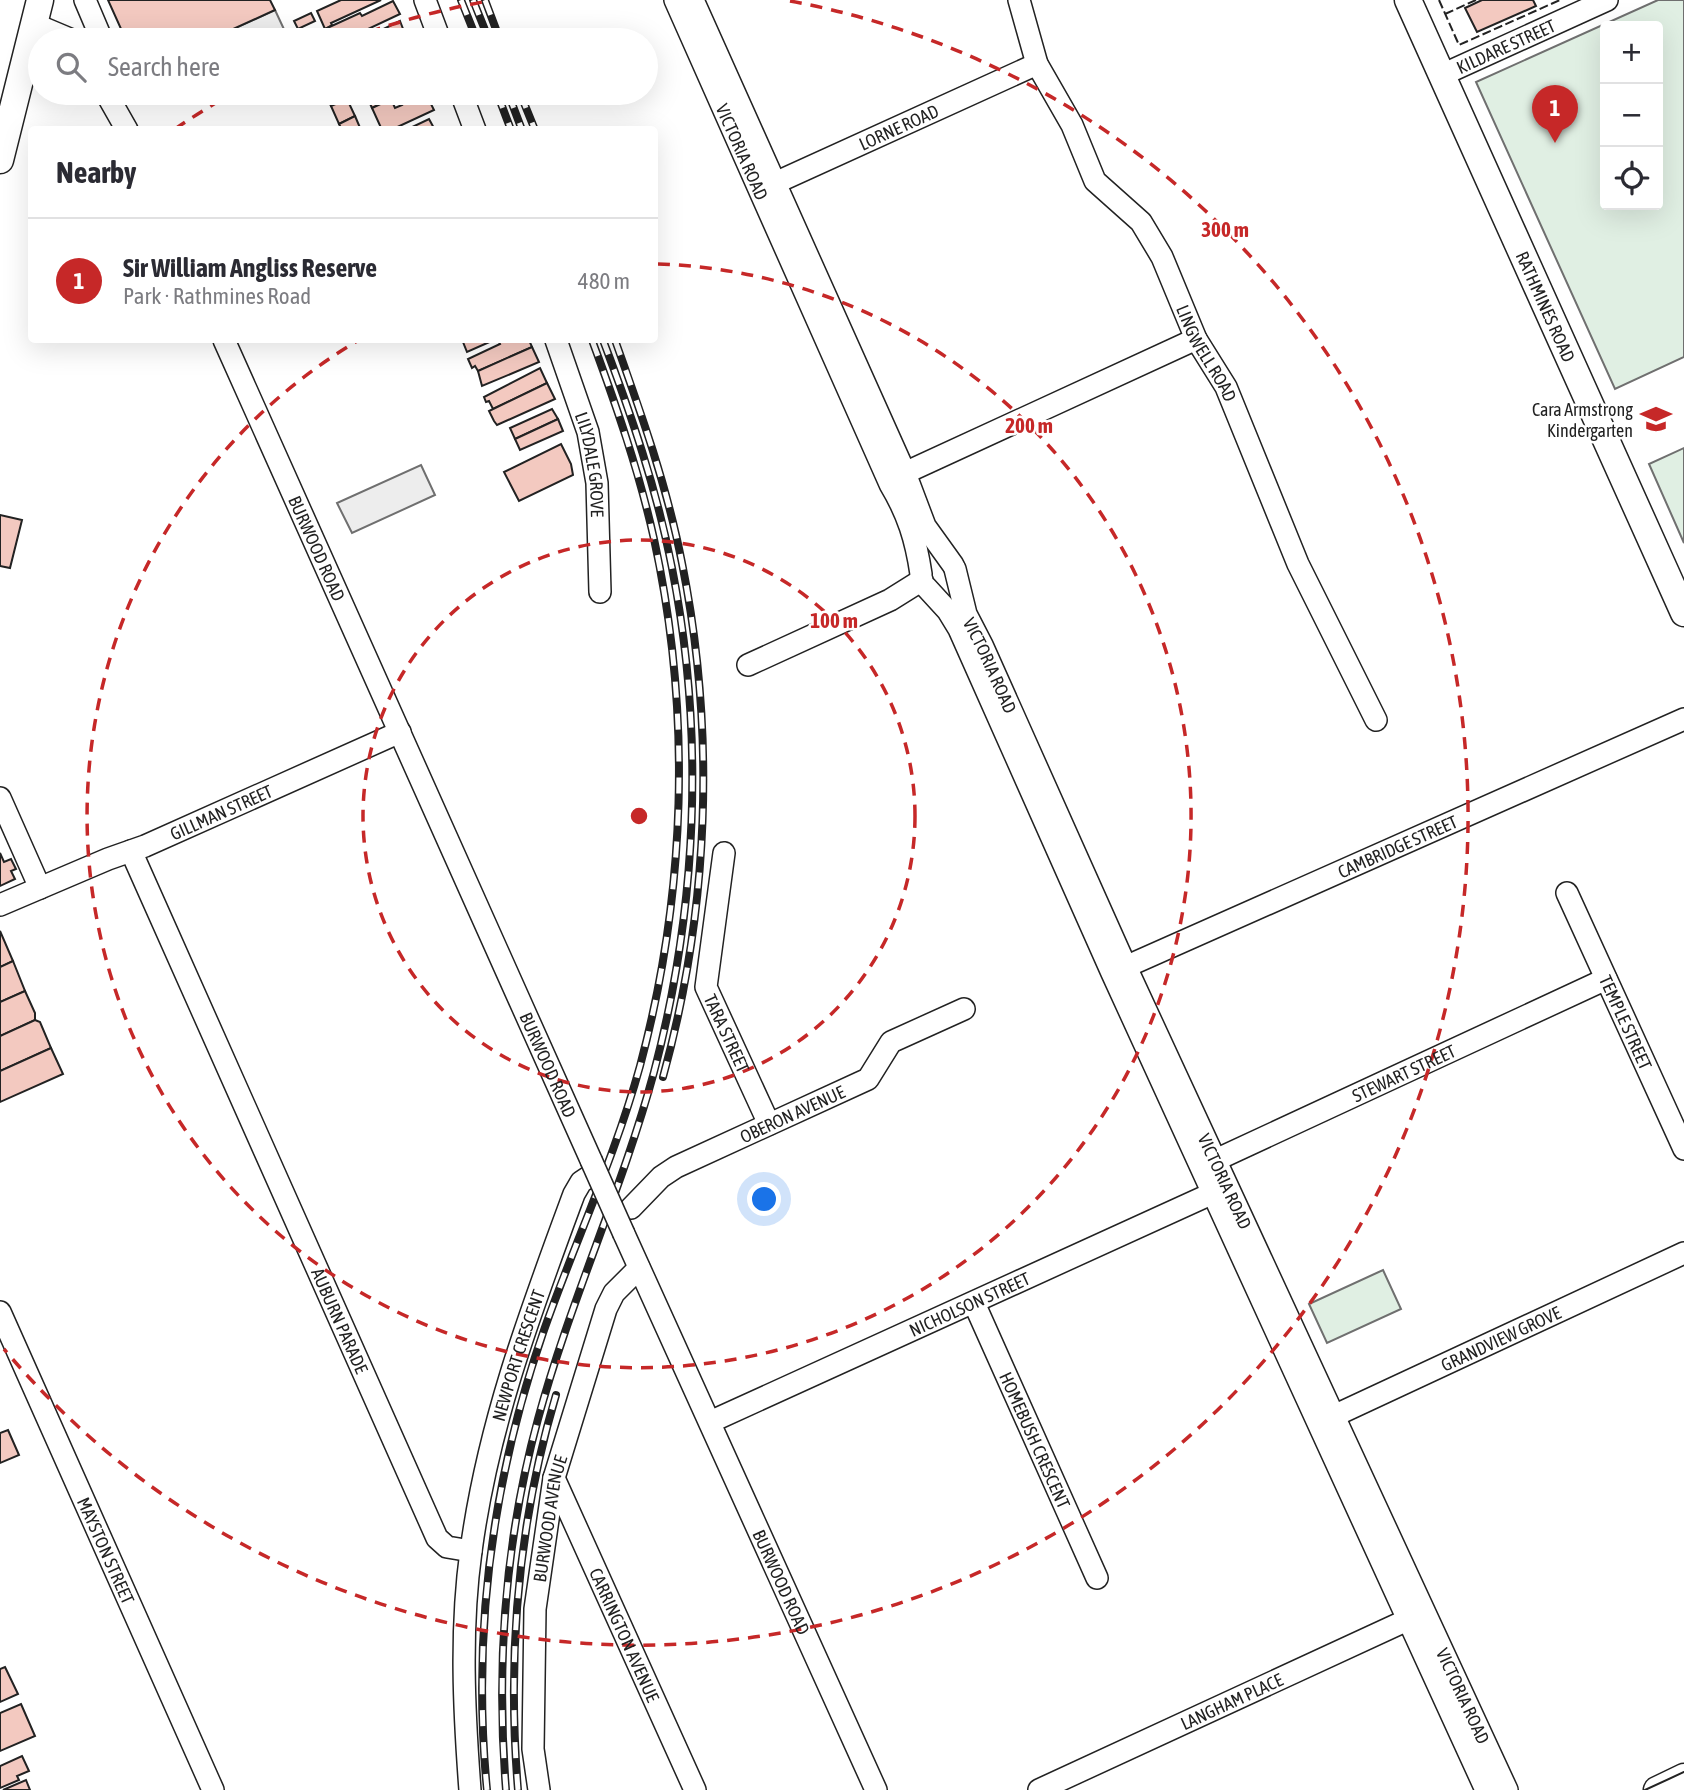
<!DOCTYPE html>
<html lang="en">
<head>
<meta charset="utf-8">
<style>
  body { margin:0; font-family:"Asap Condensed",sans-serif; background:#f7f7f7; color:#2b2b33 }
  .controls { position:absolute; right:21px; top:21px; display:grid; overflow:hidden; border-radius:7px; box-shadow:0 7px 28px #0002 }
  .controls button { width:63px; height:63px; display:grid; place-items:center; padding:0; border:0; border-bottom:2px solid #e1e1e2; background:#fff; color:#2b2b33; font:35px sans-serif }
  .you { position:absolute; left:765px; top:1200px; width:24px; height:24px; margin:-18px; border:5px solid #fff; border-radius:50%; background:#1a73e8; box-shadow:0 0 0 10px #1a73e833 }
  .badge { display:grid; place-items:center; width:46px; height:46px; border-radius:50%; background:#c62828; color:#fff; font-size:23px; font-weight:700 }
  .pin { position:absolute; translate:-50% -58px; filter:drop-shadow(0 2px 4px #0008) }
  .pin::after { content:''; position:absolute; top:37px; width:24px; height:21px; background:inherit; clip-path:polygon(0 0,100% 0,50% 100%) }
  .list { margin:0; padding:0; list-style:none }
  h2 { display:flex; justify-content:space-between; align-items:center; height:91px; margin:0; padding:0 28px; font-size:30px }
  h2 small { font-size:23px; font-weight:400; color:#7c7c81 }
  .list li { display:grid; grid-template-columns:46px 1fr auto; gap:21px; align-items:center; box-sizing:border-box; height:126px; padding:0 28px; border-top:2px solid #e1e1e2 }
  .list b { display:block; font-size:26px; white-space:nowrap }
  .list p { margin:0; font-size:23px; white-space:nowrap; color:#7c7c81 }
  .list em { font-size:23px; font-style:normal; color:#7c7c81 }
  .icon { flex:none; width:38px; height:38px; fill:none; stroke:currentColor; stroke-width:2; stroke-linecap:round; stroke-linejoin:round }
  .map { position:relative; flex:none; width:1684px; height:1790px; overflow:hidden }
  .search { position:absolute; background:#fff; box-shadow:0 7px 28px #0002; left:28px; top:28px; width:630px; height:77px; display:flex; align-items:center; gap:18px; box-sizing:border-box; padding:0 24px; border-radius:38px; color:#7c7c81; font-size:26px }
  .panel { position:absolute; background:#fff; box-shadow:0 7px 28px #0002; left:28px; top:126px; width:630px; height:217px; border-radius:7px }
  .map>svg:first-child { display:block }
  .green { fill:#e0efe3; stroke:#6f6f6f; stroke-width:2; fill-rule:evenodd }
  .parking { fill:#ededed; stroke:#6f6f6f; stroke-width:2 }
  .building { fill:#f3c9c0; stroke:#222; stroke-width:2 }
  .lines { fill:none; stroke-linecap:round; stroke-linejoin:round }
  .minor-casing { stroke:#222; stroke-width:24 }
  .major-casing { stroke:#222; stroke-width:29 }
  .minor { stroke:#fff; stroke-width:21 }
  .major { stroke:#fff; stroke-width:26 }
  .tram { stroke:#222; stroke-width:2 }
  .rail-casing { stroke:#222; stroke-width:8 }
  .rail { stroke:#fff; stroke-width:5; stroke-dasharray:16; stroke-linecap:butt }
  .minor-bridge-casing { stroke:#222; stroke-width:24; stroke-linecap:butt }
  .minor-bridge { stroke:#fff; stroke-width:21 }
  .fence { stroke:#222; stroke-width:2; stroke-dasharray:9 3.5; stroke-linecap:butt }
  .ring { fill:none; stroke:#c62828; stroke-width:3.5; stroke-dasharray:12 9 }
  .labels { text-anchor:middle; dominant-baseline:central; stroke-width:5; stroke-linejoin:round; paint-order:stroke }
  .street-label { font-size:18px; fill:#222; stroke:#fff }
  .poi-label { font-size:18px; fill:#222; stroke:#fff; text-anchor:end }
  .centre { fill:#c62828; stroke:#fff; stroke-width:3.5 }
  .ring-label { font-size:21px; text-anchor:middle; font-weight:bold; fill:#c62828; stroke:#fff; stroke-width:5; stroke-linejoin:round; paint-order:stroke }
</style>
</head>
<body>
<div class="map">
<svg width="1684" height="1790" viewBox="0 0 1684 1790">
  <rect width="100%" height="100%" fill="#fff"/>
  <g class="green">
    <path d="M1658,0H1684V357L1615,389L1476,82ZM1605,26H1658V205H1605Z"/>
    <path d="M1684,448V543L1649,464Z"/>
    <path d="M1383,1270L1401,1309L1327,1343L1309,1304Z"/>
  </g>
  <g class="parking">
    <path d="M275,10L289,40H209Z"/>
    <path d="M421,465L435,495L352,533L337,503Z"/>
  </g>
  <g class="building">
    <path d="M108,0H270L275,10L209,40H126Z"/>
    <path d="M341,0H381L331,23L332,25L325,29L317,11Z"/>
    <path d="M1482,0H1533L1536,6L1477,32L1465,8Z"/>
    <path d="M393,1L400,14L347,39L344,33L331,40L325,29L360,13L362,16Z"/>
    <path d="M311,13L315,21L298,29L294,21Z"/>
    <path d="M400,21L405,34L393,40H352L359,37L361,40Z"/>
    <path d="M325,93H345L347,99L331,106Z"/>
    <path d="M365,93H404L372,108Z"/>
    <path d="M408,93H430L432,96L428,98L434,110L391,130H382L372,108L391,99L395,108L402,105L398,98Z"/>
    <path d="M347,99L355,116L339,124L331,106Z"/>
    <path d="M355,116L361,130H342L339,124Z"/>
    <path d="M429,119L435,130H406Z"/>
    <path d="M465,340H494L467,352L463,342Z"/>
    <path d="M506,340H529L532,347L478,371L475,366L472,368L468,359L500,344L499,342Z"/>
    <path d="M532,347L539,362L482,386L478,371Z"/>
    <path d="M540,368L547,383L493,409L489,401L486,402L484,397Z"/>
    <path d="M547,383L555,399L497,425L494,421L489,411Z"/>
    <path d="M552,409L558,419L515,439L510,428Z"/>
    <path d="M558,419L563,431L520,450L515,439Z"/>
    <path d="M561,444L571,464L573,475L519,501L504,472Z"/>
    <path d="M0,515L22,520L10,568L0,566Z"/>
    <path d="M0,853L4,862L11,859L16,869L11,871L15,879L0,886Z"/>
    <path d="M0,931L13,961L0,967Z"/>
    <path d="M13,961L25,991L0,1002V967Z"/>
    <path d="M25,991L35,1013V1020L0,1036V1002Z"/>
    <path d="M35,1020L40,1022L51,1048L0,1071V1036Z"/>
    <path d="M51,1048L63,1074L0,1102V1071Z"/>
    <path d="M8,1430L19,1455L0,1463V1433Z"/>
    <path d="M5,1667L18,1694L0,1702V1669Z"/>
    <path d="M21,1704L35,1736L0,1751V1713Z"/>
    <path d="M22,1756L29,1771L17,1776L19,1780L0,1788V1766Z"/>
    <path d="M26,1780L30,1790H3Z"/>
  </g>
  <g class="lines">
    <defs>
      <g id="minor">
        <path d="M85,0L102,40"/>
        <path d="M425,0L440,40"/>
        <path id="s1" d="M675,0L890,484C908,514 916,540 921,574"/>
        <path d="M693,0L905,473L925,526L953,565"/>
        <path id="s2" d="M1019,0L1037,64L1072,125L1095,181L1141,222L1162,257L1196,339L1226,387L1298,564L1376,720"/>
        <path d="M34,24L72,40"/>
        <path id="s3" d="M1442,75L1607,0"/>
        <path d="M106,93L127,130"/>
        <path d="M461,93L475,130"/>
        <path id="s4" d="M762,189L1037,64"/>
        <path id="s5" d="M224,340L591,1160"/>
        <path id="s6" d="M556,340L588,432L597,483L600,592"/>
        <path d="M894,478L1196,339"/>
        <path id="s7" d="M955,569L966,614L982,645L1126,967L1507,1790"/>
        <path d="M926,587L948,611L959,629L1112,973L1486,1790"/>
        <path d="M748,665L890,600L922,580"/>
        <path d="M0,798L40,888"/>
        <path id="s8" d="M131,851L437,1538L447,1547L471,1551"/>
        <path id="s9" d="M724,853L706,987L769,1124"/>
        <path id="s10" d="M1567,893L1684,1149"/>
        <path id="s11" d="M0,905L108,859L145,846L400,732"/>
        <path id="s12" d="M1114,972L1684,719"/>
        <path id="s13" d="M1205,1165L1606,979"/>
        <path id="s14" d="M631,1208L661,1177L676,1167L868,1079L891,1042L964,1009"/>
        <path id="s15" d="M624,1234L876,1790"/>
        <path id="s16" d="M974,1303L1097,1578"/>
        <path id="s17" d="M0,1312L213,1790"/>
        <path id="s18" d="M1323,1421L1684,1253"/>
        <path id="s19" d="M710,1422L1224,1188"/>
        <path id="s20" d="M554,1478L695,1790"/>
        <path id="s21" d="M470,1790C464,1711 460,1630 471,1551C488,1424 530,1313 574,1194L581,1182L596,1172"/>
        <path id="s22" d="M539,1790L533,1749L535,1609L554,1478L606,1309L614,1293L639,1268"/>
        <path id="s23" d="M1039,1790L1418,1615"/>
      </g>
      <g id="major">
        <path id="s24" d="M1408,0L1684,613"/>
        <path d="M0,160L40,0"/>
        <path d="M1657,1790L1684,1777"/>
      </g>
    </defs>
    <use href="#minor" class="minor-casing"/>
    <use href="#major" class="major-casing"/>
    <use href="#minor" class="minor"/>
    <use href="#major" class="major"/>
    <path class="tram" d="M1645,1790L1684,1772"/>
    <defs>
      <g id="rail">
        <path d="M461,0L477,40"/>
        <path d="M473,0L489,40"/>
        <path d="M485,0L500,40"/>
        <path d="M497,93L511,130"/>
        <path d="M508,93L522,130"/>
        <path d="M520,93L535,130"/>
        <path d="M615,340C641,413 667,486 682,563C716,733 709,910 663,1077"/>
        <path d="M487,1790C472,1635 492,1481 543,1333C574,1244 615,1157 640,1066C686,894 692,714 654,539C639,471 616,405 592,340"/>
        <path d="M506,1790C496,1665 505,1540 538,1419C570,1301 622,1190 654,1072C697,909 705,735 672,568C657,490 631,414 603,340"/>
        <path d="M518,1790C507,1657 518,1523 556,1395"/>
      </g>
    </defs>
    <use href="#rail" class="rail-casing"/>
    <use href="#rail" class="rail"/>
    <defs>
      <path id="minor-bridge" d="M591,1160L624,1234"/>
    </defs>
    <use href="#minor-bridge" class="minor-bridge-casing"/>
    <use href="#minor-bridge" class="minor-bridge"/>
    <g class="fence">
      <path d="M1439,0L1459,45L1560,0"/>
      <path d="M1445,14L1476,0"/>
    </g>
  </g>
  <g class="ring">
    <circle cx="639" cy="816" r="276"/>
    <path d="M658 264A552 552 0 1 1 359 340"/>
    <path d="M175 129A829 829 0 0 1 231 94M349 39A829 829 0 0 1 488 1M790 1A829 829 0 1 1 4 1349"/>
  </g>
  <defs>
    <symbol id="school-bare" viewBox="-9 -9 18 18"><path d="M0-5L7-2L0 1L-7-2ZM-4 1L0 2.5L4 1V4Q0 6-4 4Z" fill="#c62828" stroke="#fff" stroke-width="2.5" paint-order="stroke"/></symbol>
  </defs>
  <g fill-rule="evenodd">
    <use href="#school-bare" x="1634" y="397" width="44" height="44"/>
  </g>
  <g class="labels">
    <g class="street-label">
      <text stroke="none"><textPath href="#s3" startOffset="70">KILDARE STREET</textPath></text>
      <text stroke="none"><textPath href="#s4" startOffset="150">LORNE ROAD</textPath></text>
      <text stroke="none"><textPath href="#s1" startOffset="166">VICTORIA ROAD</textPath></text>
      <text stroke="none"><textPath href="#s24" startOffset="336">RATHMINES ROAD</textPath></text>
      <text stroke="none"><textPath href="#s2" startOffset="406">LINGWELL ROAD</textPath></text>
      <text stroke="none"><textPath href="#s6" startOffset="130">LILYDALE GROVE</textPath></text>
      <text stroke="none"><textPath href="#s5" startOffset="228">BURWOOD ROAD</textPath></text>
      <text stroke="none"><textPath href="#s7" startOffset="103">VICTORIA ROAD</textPath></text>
      <text stroke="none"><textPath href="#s11" startOffset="240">GILLMAN STREET</textPath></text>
      <text stroke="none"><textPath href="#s12" startOffset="310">CAMBRIDGE STREET</textPath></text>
      <text stroke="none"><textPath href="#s10" startOffset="142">TEMPLE STREET</textPath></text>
      <text stroke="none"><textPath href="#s9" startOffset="186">TARA STREET</textPath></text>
      <text stroke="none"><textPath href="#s5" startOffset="794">BURWOOD ROAD</textPath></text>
      <text stroke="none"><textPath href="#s13" startOffset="219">STEWART STREET</textPath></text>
      <text stroke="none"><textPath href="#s14" startOffset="189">OBERON AVENUE</textPath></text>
      <text stroke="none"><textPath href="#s7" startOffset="670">VICTORIA ROAD</textPath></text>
      <text stroke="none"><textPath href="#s19" startOffset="285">NICHOLSON STREET</textPath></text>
      <text stroke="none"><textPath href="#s8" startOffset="514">AUBURN PARADE</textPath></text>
      <text stroke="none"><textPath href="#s18" startOffset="196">GRANDVIEW GROVE</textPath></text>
      <text stroke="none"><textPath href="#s21" startOffset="441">NEWPORT CRESCENT</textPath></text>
      <text stroke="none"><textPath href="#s16" startOffset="150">HOMEBUSH CRESCENT</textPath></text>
      <text stroke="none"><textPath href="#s22" startOffset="273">BURWOOD AVENUE</textPath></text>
      <text stroke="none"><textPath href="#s17" startOffset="261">MAYSTON STREET</textPath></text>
      <text stroke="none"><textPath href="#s15" startOffset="382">BURWOOD ROAD</textPath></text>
      <text stroke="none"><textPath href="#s20" startOffset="172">CARRINGTON AVENUE</textPath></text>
      <text stroke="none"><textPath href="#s7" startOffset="1237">VICTORIA ROAD</textPath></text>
      <text stroke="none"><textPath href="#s23" startOffset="212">LANGHAM PLACE</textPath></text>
    </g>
    <g class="poi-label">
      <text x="1633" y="409">Cara Armstrong<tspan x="1633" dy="21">Kindergarten</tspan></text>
    </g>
  </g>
  <circle cx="639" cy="816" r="10" class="centre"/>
  <g class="ring-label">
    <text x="1225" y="237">300 m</text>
    <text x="1029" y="433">200 m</text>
    <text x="834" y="628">100 m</text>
  </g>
</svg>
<div class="controls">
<button>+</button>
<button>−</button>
<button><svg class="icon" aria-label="locate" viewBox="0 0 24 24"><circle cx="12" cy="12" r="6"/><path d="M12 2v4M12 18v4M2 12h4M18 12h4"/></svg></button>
</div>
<div class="you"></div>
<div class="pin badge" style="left:1555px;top:143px">1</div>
<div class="search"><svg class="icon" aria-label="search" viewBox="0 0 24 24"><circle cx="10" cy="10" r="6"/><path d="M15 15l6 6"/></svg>Search here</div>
<section class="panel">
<h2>Nearby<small></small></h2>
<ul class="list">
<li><span class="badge">1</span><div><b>Sir William Angliss Reserve</b><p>Park · Rathmines Road</p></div><em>480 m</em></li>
</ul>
</section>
</div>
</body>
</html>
